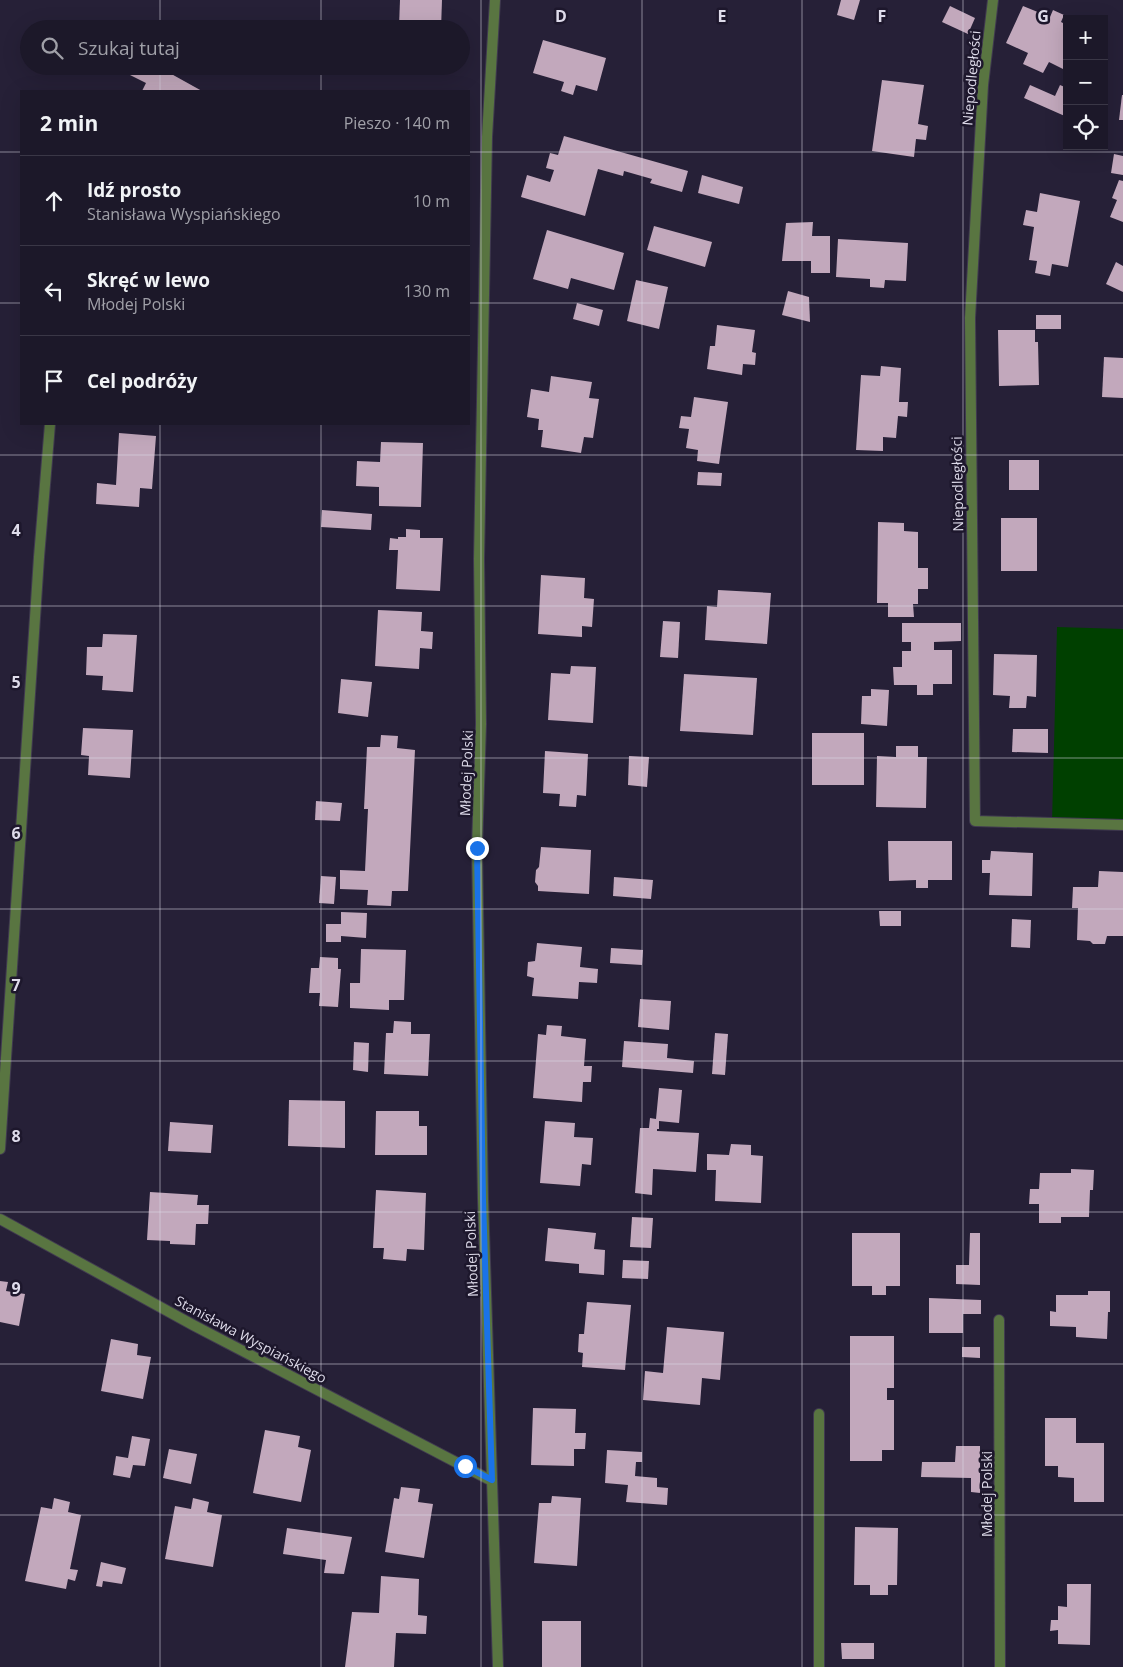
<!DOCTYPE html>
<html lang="pl">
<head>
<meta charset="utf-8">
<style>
  body { margin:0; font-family:"Open Sans",sans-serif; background:#292535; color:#f1f3f6 }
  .controls { position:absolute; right:15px; top:15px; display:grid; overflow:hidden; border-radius:0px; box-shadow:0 5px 20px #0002 }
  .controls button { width:45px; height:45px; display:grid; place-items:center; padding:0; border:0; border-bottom:1px solid #3a3746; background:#1c1829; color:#f1f3f6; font:25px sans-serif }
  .stop { position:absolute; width:15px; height:15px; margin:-11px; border:4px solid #1a73e8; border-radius:50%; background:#fff }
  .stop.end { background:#1a73e8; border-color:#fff; box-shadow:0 1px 5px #0008 }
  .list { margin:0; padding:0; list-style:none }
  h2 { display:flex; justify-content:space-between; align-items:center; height:65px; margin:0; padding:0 20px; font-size:21px }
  h2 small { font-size:16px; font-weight:400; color:#a0a0a8 }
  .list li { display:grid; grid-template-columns:32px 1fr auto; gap:15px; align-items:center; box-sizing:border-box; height:90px; padding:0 20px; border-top:1px solid #3a3746 }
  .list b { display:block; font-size:19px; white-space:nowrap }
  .list p { margin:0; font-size:16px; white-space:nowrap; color:#a0a0a8 }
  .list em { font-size:16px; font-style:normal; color:#a0a0a8 }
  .icon { flex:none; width:28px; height:28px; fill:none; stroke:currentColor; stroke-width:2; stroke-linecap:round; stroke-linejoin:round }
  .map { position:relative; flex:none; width:1123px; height:1667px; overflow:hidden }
  .search { position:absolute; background:#1c1829; box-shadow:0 5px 20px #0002; left:20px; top:20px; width:450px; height:55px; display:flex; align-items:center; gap:12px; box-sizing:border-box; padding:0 18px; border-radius:28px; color:#a0a0a8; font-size:19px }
  .panel { position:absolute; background:#1c1829; box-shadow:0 5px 20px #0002; left:20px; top:90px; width:450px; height:335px; border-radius:0px }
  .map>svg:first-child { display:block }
  .green { fill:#004000 }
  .building { fill:#c2a8bc }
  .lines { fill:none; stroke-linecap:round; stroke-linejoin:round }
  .street-casing { stroke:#403a50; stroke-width:12 }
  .street { stroke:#597541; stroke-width:10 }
  .route { stroke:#1a73e8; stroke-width:6 }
  .grid { fill:none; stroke:#dedbea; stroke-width:1; stroke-opacity:0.55 }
  .labels { text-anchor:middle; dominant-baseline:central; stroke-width:5; stroke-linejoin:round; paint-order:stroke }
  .street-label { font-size:14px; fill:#dedbea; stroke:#1d172c }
  .grid-label { font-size:16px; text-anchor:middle; font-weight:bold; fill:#dedbea; stroke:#1d172c; stroke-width:5; stroke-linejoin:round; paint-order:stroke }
</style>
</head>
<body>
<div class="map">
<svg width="1123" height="1667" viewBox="0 0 1123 1667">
  <rect width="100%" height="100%" fill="#262037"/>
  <path class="green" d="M1057,627L1123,629V825L1052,823Z"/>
  <g class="building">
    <path d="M400,0H442L441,29L399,27Z"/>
    <path d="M841,0H860L854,20L837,15Z"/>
    <path d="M950,6L975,18L968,34L942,22Z"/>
    <path d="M1023,6L1050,17L1053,10L1064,15L1061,22L1067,25V71L1049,62L1043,73L1023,64L1028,53L1006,43Z"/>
    <path d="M543,40L606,58L597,91L576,85L573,95L561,91L564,82L533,73Z"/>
    <path d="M134,66H157L202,91H142L146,83L130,75Z"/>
    <path d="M882,80L924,85L918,124L928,126L926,140L916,139L914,157L872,151Z"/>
    <path d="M1030,85L1055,96L1060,85L1067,88V117L1024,98Z"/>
    <path d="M1122,95H1123V120H1119Z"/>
    <path d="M564,136L688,171L682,192L650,183L652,179L624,171L623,176L598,169L585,216L521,197L527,175L550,182L554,170L546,168L550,153L558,155Z"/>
    <path d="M1114,154L1123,156V175L1111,173Z"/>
    <path d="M702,175L743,187L739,204L698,193Z"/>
    <path d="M1119,180L1123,181V222L1110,217L1117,200L1112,198Z"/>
    <path d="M1040,193L1080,201L1068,267L1052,264L1050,276L1035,273L1037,261L1029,260L1034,227L1023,225L1026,210L1037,212Z"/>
    <path d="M813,222L812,236H830V273H811V261H782L786,223Z"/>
    <path d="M654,226L712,242L705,267L647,250Z"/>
    <path d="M547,230L624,253L614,290L571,278L568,289L533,279Z"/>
    <path d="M838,239L908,243L906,281L885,280L884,288L870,287V279L836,277Z"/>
    <path d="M1116,262L1123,266V292L1106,284Z"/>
    <path d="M636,280L668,287L659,329L627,321Z"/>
    <path d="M788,291L809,297L810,322L782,315Z"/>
    <path d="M577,303L603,310L599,326L573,319Z"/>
    <rect x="1036" y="315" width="25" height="14"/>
    <path d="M717,325L755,330L752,352L756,353L755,365L743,364L742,375L707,369L710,346H715Z"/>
    <path d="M998,330H1035V342H1038L1039,385L999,386Z"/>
    <path d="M1104,357L1123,358V398L1102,397Z"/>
    <path d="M881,366L901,368L899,402H908L907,417L898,416L896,438L883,437V451L856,450L861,375L880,376Z"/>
    <path d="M551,376L592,382L589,398L599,399L593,438L584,437L581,453L541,447L543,430H538L539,419L527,417L531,389L549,392Z"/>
    <path d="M694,397L728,402L719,464L697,461L698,450L686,448L689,429L679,428L681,416L691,417Z"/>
    <path d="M119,433L156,436L152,489L140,488L139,507L96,504L97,483L116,485Z"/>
    <path d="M381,442L423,443L421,507L379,506V487L356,486L357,461L380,462Z"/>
    <rect x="1009" y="460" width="30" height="30"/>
    <path d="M698,472L722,473L721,486L697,485Z"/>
    <path d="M322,510L372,514L371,530L321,527Z"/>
    <rect x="1001" y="518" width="36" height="53"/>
    <path d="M878,522L904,523V531L918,532V568H928V589H918V604H913L914,617H888V603H877Z"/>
    <path d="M406,529L420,530V538H443L440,591L396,589L398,550H389L390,538L398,539V537H406Z"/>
    <path d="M541,575L585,578L584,598L594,599L592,627L582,626V637L538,634Z"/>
    <path d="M718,590L771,593L767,644L705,640L707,606L717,607Z"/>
    <path d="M378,610L422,612L421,631L433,632L432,649L420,648L419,669L375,666Z"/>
    <path d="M663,621L680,622L678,658L660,657Z"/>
    <path d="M902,623H961V641L934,642V650H952V684H933V695H917V685H894L893,667H902V651H911V642H902Z"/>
    <path d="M103,634L137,635L133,692L102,690L103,676L86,675L87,647H102Z"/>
    <path d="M994,654L1037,655L1036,697L1027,696L1026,708H1009L1010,696L993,695Z"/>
    <path d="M571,666L596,667L593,723L548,720L551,673L570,674Z"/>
    <path d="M684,674L757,678L753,735L680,731Z"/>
    <path d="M341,679L372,682L368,717L338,713Z"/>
    <path d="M871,689L889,690L887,726L861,724L862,696H871Z"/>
    <path d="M83,728L133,730L130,778L88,775L89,756L81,755Z"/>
    <path d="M1013,729H1048V753L1012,752Z"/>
    <rect x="812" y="733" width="52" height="52"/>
    <path d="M381,735L398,736L397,748L415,750L408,891H392L391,906L367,905L368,890L340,889V870L365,871L368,809H364L367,747H380Z"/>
    <path d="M896,746H918V757H927L926,808L876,807L877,756L896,757Z"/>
    <path d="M545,751L588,754L586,796L577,795L576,807L559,806L560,794L543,793Z"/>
    <path d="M629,756L649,757L647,787L628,785Z"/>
    <path d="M316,801L342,803L340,821L315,820Z"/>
    <path d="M888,841H952V880H928V888H916V880L889,881Z"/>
    <path d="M541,847L591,850L589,894L538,891V886L535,882L536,870L539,867Z"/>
    <path d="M991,851L1033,853L1032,896L989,895L990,873H982V860H990Z"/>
    <path d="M1099,871L1123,872V936H1107L1105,944H1093L1090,941L1077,940L1078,908H1072L1073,887H1098Z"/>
    <path d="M321,876L336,877L334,904L319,903Z"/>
    <path d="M614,877L653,880L651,899L613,896Z"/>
    <path d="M879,911H901V926H880Z"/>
    <path d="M341,912L367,913L366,938L341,936V942H326V924H341Z"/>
    <path d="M1012,919L1031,920L1030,948L1011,947Z"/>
    <path d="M537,943L582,947L580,967L598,969L597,983L579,982L578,999L532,996L534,978L527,976L528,962L535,961Z"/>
    <path d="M611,948L643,950L642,965L610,963Z"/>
    <path d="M361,949L406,950L404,1000H389V1010L350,1008V983H360Z"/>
    <path d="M320,957L338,958V969H341L338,1007L319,1006L320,993H309L311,968H319Z"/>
    <path d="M640,999L671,1001L669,1030L638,1027Z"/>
    <path d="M394,1021L411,1022V1034H430L428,1076L384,1074L386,1033H393Z"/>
    <path d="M547,1025L562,1026L561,1036L586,1039L584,1066H592L591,1082H583L582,1102L533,1098L538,1034L546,1035Z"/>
    <path d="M715,1033L728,1034L725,1075L712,1074Z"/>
    <path d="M624,1041L668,1044L667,1058L694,1061L693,1073L622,1067Z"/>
    <path d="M354,1042L369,1043L368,1072L353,1070Z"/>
    <path d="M659,1088L682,1090L679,1123L659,1121V1129H657V1131L699,1133L696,1172L653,1169L652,1195L635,1193L640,1128H649L650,1118L656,1119Z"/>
    <path d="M289,1100L345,1101V1148L288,1146Z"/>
    <path d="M376,1111H419V1126H427V1155H375Z"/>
    <path d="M545,1121L575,1123L574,1137L593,1138L591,1165L582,1164L580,1186L540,1183Z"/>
    <path d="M170,1122L213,1125L211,1153L168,1151Z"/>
    <path d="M731,1144L751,1145V1155L763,1156L761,1203L715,1201L716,1170H707V1154L729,1155Z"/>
    <path d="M1071,1169L1094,1170L1093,1190H1090L1089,1217H1061V1223H1039V1204H1029L1030,1189H1039L1040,1173H1071Z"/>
    <path d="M376,1190L426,1193L424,1250L407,1249L406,1261L383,1259L384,1248H373Z"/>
    <path d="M150,1192L198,1195L197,1205H209L208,1224H196L195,1245L170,1244V1241L147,1240Z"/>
    <path d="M632,1217L653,1218L651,1248L630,1247Z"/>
    <path d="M548,1228L596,1233L594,1249L605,1250L604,1275L579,1273V1264L545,1261Z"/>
    <path d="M852,1233H900V1286H886V1295H872V1286H852Z"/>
    <path d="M970,1233H980V1285L956,1284V1265H969Z"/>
    <path d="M623,1260L649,1261L648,1279L622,1278Z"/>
    <path d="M0,1281L8,1282L6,1291L25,1294L19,1326L0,1322Z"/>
    <path d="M1088,1291H1110V1312H1108L1107,1339L1076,1337V1327L1050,1326V1311L1056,1312V1295H1088Z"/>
    <path d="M929,1298L981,1300V1314H963V1333H929Z"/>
    <path d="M587,1302L631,1305L625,1370L582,1367L583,1353L578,1352L579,1334H584Z"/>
    <path d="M667,1327L724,1332L720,1380L702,1378L700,1405L643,1400L645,1371L663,1373Z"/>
    <path d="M850,1336H894V1388H887V1400H894V1450H882V1461H850Z"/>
    <path d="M111,1339L138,1344L137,1355L151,1357L143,1399L101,1391Z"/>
    <path d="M962,1347H980V1358L962,1357Z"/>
    <path d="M533,1408L576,1409L575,1433H586L585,1449H574V1466L531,1465Z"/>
    <path d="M1045,1418H1076V1443H1104V1502H1074V1478L1058,1477V1466H1045Z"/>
    <path d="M265,1430L300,1436L298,1447L311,1450L301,1502L253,1493Z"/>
    <path d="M132,1436L150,1439L145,1466L133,1465L130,1478L113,1475L116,1456L128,1458Z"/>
    <path d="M956,1446H980V1493L971,1492V1478L921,1477L922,1462H955Z"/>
    <path d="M169,1449L197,1454L191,1484L163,1478Z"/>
    <path d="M607,1450L642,1452V1462H636L635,1476L657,1478V1487L668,1488L667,1505L626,1502L628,1485L605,1483Z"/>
    <path d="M401,1487L420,1489L418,1502L433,1504L424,1558L385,1552L394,1498L399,1499Z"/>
    <path d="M552,1496L581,1498L577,1566L534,1563L539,1503H551Z"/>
    <path d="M54,1498L70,1502L68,1512L81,1515L70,1569L78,1570L75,1581L68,1579L66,1589L25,1581L41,1507L52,1509Z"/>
    <path d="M193,1498L209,1502L207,1512L222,1515L213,1567L165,1559L175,1506L191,1509Z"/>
    <path d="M855,1527L898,1528L897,1585H888V1595H870V1585H854Z"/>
    <path d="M287,1528L352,1537L344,1574L324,1573L326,1560L283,1554Z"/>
    <path d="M101,1562L126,1568L122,1584L103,1581L102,1587L96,1586Z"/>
    <path d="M381,1576L419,1579L418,1615L427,1616L426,1634L396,1633L394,1667H345L352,1612L379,1613Z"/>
    <path d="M1067,1584H1091L1090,1645L1058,1644V1630L1050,1631L1051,1620H1058V1606L1067,1607Z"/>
    <rect x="542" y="1621" width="39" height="46"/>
    <path d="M841,1643H874V1659H842Z"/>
  </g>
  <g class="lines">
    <defs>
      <g id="street">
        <path d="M495,0L487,137L479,559L481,724L477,848L483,1199L498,1667"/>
        <path d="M993,0L983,85L970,318L975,821L1123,825"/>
        <path d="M0,1149L39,557L50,424"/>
        <path d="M0,1219L193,1325L492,1481"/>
        <path d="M999,1320L1000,1667"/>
        <path d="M819,1414V1667"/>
      </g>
    </defs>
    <use href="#street" class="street-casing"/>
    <use href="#street" class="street"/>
  </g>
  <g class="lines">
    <path class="route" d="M465,1466L492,1480L483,1199L477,848"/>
  </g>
  <path class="grid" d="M160,0V29M321,0V29M481,0V1667M642,0V1667M802,0V1667M963,0V1667M160,66V91M321,66V91M0,152H21M469,152H1123M0,303H21M469,303H1123M160,424V1667M321,424V1667M0,455H1123M0,606H1123M0,758H1123M0,909H1123M0,1061H1123M0,1212H1123M0,1364H1123M0,1515H1123"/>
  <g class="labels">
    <g class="street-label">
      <text transform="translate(971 78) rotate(-85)">Niepodległości</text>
      <text transform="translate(957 484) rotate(-91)">Niepodległości</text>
      <text transform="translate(466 773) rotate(-88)">Młodej Polski</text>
      <text transform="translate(471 1254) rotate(-92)">Młodej Polski</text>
      <text transform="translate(251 1339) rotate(28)">Stanisława Wyspiańskiego</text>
      <text transform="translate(986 1494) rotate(-90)">Młodej Polski</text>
    </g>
  </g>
  <g class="grid-label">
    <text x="561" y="22">D</text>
    <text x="722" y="22">E</text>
    <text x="882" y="22">F</text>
    <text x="1043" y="22">G</text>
    <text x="16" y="536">4</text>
    <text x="16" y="688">5</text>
    <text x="16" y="839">6</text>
    <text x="16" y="991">7</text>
    <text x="16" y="1142">8</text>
    <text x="16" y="1294">9</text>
  </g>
</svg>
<div class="controls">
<button>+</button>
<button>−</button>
<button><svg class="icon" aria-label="locate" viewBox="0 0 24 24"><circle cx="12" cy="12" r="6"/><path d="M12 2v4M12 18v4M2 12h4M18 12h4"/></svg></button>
</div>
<div class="stop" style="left:465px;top:1466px"></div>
<div class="stop end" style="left:477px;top:848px"></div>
<div class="search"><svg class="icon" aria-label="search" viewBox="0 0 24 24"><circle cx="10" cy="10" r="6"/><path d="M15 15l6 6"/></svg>Szukaj tutaj</div>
<section class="panel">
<h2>2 min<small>Pieszo · 140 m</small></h2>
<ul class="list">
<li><svg class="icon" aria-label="ahead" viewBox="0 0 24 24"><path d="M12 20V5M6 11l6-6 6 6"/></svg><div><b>Idź prosto</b><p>Stanisława Wyspiańskiego</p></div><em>10 m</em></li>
<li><svg class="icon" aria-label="left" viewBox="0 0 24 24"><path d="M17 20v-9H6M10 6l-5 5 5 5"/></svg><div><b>Skręć w lewo</b><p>Młodej Polski</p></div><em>130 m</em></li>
<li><svg class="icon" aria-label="arrive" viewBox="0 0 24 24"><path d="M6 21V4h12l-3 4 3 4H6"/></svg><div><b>Cel podróży</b></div></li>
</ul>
</section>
</div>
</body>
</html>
